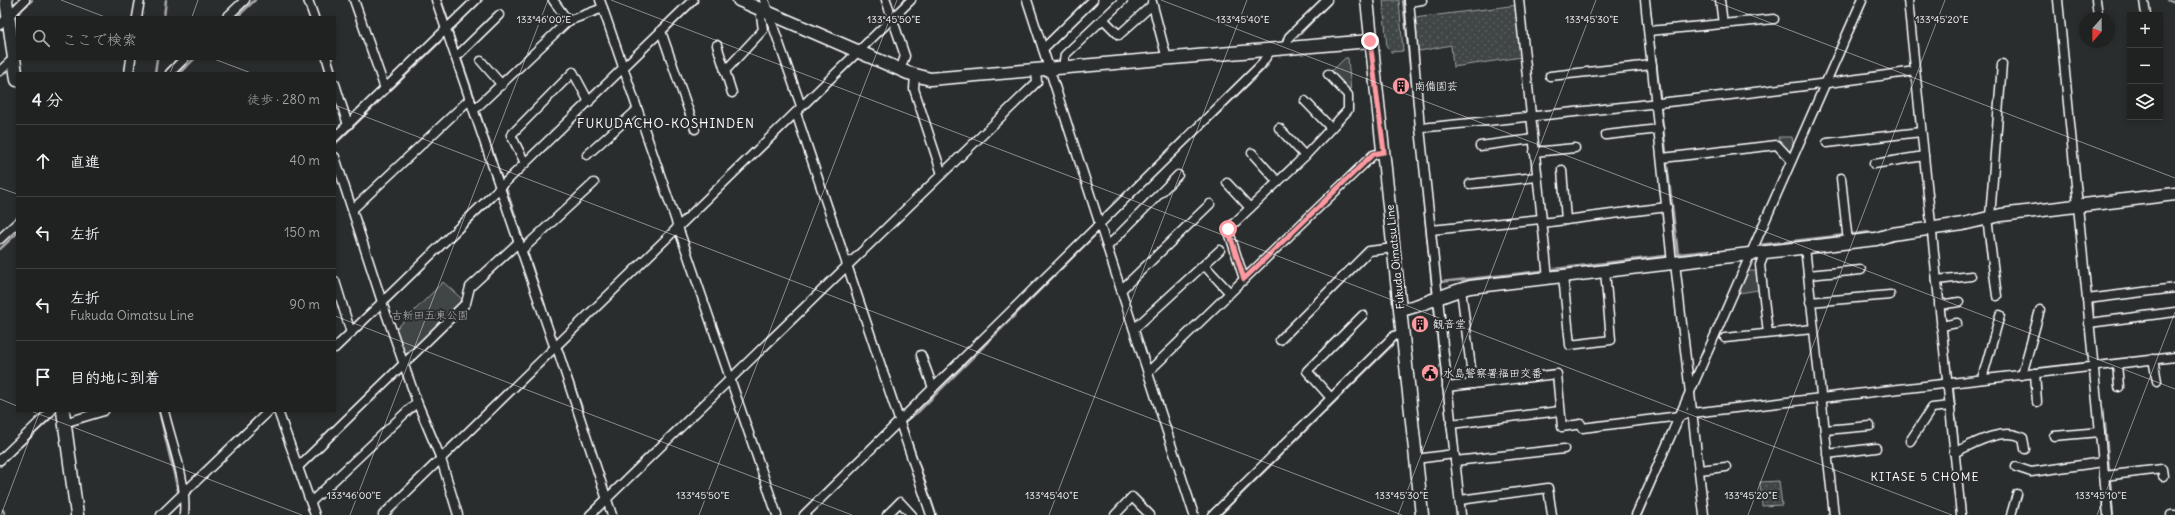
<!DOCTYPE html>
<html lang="ja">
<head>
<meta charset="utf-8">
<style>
  body { margin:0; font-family:Delius,"Klee One",sans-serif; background:#2d2f2f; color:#f1f3f6 }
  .controls { position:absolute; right:12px; top:12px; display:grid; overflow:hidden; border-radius:0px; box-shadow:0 2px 6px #0003 }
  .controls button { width:36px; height:36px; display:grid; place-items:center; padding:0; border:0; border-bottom:1px solid #3d3f40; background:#202222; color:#f1f3f6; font:20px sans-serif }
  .compass { position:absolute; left:2079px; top:12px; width:36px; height:36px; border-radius:50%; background:#202222; box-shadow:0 2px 6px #0003; rotate:201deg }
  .stop { position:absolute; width:12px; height:12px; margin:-9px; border:3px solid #ff9aa2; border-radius:50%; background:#fff }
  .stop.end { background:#ff9aa2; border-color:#fff; box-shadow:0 1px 4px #0008 }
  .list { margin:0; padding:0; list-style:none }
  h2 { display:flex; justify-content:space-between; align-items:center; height:52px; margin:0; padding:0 16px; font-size:17px }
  h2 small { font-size:13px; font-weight:400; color:#a2a4a5 }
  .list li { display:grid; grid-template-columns:26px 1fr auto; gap:12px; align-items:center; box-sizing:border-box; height:72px; padding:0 16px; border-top:1px solid #3d3f40 }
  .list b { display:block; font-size:15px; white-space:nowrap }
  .list p { margin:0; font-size:13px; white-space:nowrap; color:#a2a4a5 }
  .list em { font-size:13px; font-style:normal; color:#a2a4a5 }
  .icon { flex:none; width:22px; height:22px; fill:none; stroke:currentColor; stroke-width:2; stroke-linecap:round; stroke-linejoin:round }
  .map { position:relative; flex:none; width:2175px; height:515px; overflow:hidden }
  .search { position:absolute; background:#202222; box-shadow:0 2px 6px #0003; left:16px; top:16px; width:320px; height:44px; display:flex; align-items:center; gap:10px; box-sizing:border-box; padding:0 14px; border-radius:0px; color:#a2a4a5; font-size:15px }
  .panel { position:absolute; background:#202222; box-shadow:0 2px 6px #0003; left:16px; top:72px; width:320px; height:340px; border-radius:0px }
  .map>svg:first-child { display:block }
  .green { fill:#414445; stroke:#a0a2a2 }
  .garden { fill:url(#garden-dots); stroke:#a0a2a2 }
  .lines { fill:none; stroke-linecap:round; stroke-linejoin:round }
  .stream { stroke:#a6a7a7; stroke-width:2.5 }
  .street-casing { stroke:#fff; stroke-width:11 }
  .secondary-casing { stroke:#fff; stroke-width:15 }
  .street { stroke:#2a2d2e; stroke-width:8 }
  .secondary { stroke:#2a2d2e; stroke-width:12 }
  .route { stroke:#ff9aa2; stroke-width:5 }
  .ticks { fill:none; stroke:#fff; stroke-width:1; stroke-opacity:0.45 }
  .labels { text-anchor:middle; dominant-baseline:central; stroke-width:4; stroke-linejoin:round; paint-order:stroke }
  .poi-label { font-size:11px; fill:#fff; stroke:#2a2d2e; text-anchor:start }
  .street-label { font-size:11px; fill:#fff; stroke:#2a2d2e }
  .park-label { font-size:11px; fill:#b3b4b5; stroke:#2a2d2e }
  .neighbourhood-label { font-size:12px; letter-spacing:1px; fill:#fff; stroke:#2a2d2e }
  .quarter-label { font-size:13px; letter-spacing:1px; fill:#fff; stroke:#2a2d2e }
  .ticks-label { font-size:10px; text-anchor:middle; fill:#fff; stroke:#2a2d2e; stroke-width:4; stroke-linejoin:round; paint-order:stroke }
</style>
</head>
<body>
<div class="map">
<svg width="2175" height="515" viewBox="0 0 2175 515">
  <defs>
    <pattern id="garden-dots" width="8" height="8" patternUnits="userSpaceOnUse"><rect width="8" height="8" fill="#414445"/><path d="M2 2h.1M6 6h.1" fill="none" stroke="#5e6061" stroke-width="1.8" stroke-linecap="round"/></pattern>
  </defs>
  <rect width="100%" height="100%" fill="#2a2d2e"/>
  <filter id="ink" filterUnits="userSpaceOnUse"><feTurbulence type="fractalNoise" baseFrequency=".025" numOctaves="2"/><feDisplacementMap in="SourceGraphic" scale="8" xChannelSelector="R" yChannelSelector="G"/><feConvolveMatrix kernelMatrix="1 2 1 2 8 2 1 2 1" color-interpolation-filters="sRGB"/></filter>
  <g filter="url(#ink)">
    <g class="green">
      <path d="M1345,58H1348L1351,93L1331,72Z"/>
      <path d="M1778,137H1792L1794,149L1790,154L1780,145Z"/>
      <path d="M1748,271H1756L1758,290L1739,293Z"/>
      <path d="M443,282L463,300L406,358L396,329Z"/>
    </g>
    <g class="garden">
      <path d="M1383,0H1399L1403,51L1391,52L1387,48Z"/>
      <path d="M1518,5L1522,57L1453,67L1451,45L1420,51L1416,47L1414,18Z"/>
      <path d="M1779,481L1782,505L1762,506L1760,482Z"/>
    </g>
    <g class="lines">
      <g class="stream">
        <path d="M441,0L496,162"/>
        <path d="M1403,0L1414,103"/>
        <path d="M2168,0L2175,3"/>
        <path d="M22,9L32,0"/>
        <path d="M1650,11L1652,26"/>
        <path d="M164,17L166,0"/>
        <path d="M237,17L255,0"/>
        <path d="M451,30L482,0"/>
        <path d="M664,34L697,2"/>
        <path d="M1297,37L1330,3"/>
        <path d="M1653,37L1660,96"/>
        <path d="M1917,53L1919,70"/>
        <path d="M155,73L157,59"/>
        <path d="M180,73L194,59"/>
        <path d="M791,90L798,107"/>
        <path d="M1661,110L1666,152"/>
        <path d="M800,112L902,416"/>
        <path d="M1200,131L1268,65"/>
        <path d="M335,144L446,36"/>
        <path d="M543,152L548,147"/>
        <path d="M1667,164L1678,254L1709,251"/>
        <path d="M500,177L506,188L545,306"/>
        <path d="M1423,195L1433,296"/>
        <path d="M1936,235L1951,378"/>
        <path d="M1759,243L1758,245L1871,232"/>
        <path d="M0,249L17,233"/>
        <path d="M1554,269L1665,256"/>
        <path d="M1440,282L1542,271"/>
        <path d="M2093,302V312"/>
        <path d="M1434,306L1450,449"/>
        <path d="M353,336L499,195"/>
        <path d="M559,344L583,411L582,414"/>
        <path d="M1953,388L1955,410"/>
        <path d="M159,411L179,495"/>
        <path d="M1956,419L1958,448"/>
        <path d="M904,421L936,515"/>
        <path d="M902,423L918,412L1100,230"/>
        <path d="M2105,424L2113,515"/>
        <path d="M1959,457L1965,515"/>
        <path d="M0,466L53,416"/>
        <path d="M3,510L5,515"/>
        <path d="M167,515L182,500"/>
        <path d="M1220,515L1393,344"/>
        <path d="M1641,515L1677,431"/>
      </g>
      <defs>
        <g id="street">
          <path d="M308,0L314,17"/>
          <path d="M354,0L385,89"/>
          <path d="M436,0L553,343L558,351L612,515"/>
          <path d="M553,0L568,21"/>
          <path d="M600,0L777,515"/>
          <path d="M764,0L801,106"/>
          <path d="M886,0L905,56L900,70"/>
          <path d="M1027,0L1194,515"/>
          <path d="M1409,0L1420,128L1461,515"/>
          <path d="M1519,0L1548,278"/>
          <path d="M1645,0L1672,263"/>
          <path d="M1720,0L1723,24"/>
          <path d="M1908,0L1961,515"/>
          <path d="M2058,0L2108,515"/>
          <path d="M2096,0L2098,15"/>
          <path d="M2144,0L2146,15"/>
          <path d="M1152,2L1167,59"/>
          <path d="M1409,2L1422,0"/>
          <path d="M137,17L140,0"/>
          <path d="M227,17L245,0"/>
          <path d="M1103,19L1119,35L1152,5"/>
          <path d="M0,25L25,0"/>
          <path d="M661,31L695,129"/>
          <path d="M1649,31L1774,19"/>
          <path d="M717,45L732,93"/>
          <path d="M1043,49L1093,0"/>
          <path d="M1285,49L1289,37L1327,0"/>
          <path d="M456,57L499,15"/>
          <path d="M327,59L331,73"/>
          <path d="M481,61L502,85"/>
          <path d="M1063,67L1065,55L1123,0"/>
          <path d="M0,71L14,58"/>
          <path d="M725,71L763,30L760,9"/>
          <path d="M129,73L131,59"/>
          <path d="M170,73L184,59"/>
          <path d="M915,75L914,89L942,174"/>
          <path d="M1550,76L1652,65"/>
          <path d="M335,84L348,125"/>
          <path d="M1305,101L1331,128"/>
          <path d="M474,110L568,21L603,8"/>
          <path d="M796,113L931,515"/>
          <path d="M1279,128L1305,156"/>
          <path d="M1420,128C1585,111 1750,95 1915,71"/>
          <path d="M1606,135L1659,129"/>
          <path d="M335,137L476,0"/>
          <path d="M1827,143L1921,132"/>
          <path d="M1480,146L1533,139"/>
          <path d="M1534,152L1575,148"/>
          <path d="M1252,153L1278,182"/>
          <path d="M587,155L637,110"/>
          <path d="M335,157L383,305L417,402L441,459L458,515"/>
          <path d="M1662,158L1777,145L1791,160"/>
          <path d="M525,163L511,135L573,72L589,102"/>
          <path d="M1874,164L1924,156"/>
          <path d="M1562,170L1566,220"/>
          <path d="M1841,178L1848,242"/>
          <path d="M1227,183L1250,208"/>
          <path d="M1470,184L1537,177"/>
          <path d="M353,209L470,99"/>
          <path d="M1990,217L2002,64"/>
          <path d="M1987,218L1997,296"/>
          <path d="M1542,223L1667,207"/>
          <path d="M1431,230L1541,219"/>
          <path d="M0,239L17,223"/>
          <path d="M1108,246L1178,175"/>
          <path d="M1805,247L1834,515"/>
          <path d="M522,250L594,183"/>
          <path d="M1765,252L1760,265L1768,333"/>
          <path d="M1675,263L1704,515"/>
          <path d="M1204,265L1230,293"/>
          <path d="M1808,275L1861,270"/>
          <path d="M1563,276L1570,345L1611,340L1605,271"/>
          <path d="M1244,279L1228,229L1305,156L1348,110V95L1328,74"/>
          <path d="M1937,280L1971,276"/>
          <path d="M335,281L351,333"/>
          <path d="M1122,289L1210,204"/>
          <path d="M1461,289L1473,384"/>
          <path d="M2087,299L2175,288"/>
          <path d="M1810,302L1890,295"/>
          <path d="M1939,305L1959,302"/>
          <path d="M2089,323L2175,312"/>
          <path d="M1941,326L1957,323"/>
          <path d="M1134,329L1220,250"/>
          <path d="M1725,338L1813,329"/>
          <path d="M1280,340L1369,251L1394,248"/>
          <path d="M335,348L693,0"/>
          <path d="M921,355L933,388"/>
          <path d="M2153,359L2157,381"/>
          <path d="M2117,364L2119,387"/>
          <path d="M1148,372L1373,155L1384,152"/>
          <path d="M2035,373L2037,402"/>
          <path d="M2022,375L2040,310"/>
          <path d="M1982,379L2000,315"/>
          <path d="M1447,387L1557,374L1562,427L1581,424L1582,428L1680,416L1692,413L2175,357"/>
          <path d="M1331,398L1307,371L1363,315"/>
          <path d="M164,411C172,445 187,480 184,515"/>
          <path d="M278,411L315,515"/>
          <path d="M64,423L104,411"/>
          <path d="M1451,424L1560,411"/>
          <path d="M1825,430L1870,426"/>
          <path d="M2054,436L2100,432"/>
          <path d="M1910,441L1932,408L1950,406"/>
          <path d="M1954,453C1972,444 2003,426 2023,438L2025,449"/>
          <path d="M1827,454L1876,448"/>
          <path d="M1416,459L1454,454"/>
          <path d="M0,460L51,411"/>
          <path d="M1455,461L1564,449"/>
          <path d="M298,467L466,303L470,287L519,242"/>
          <path d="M2016,467L2031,472L2103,462"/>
          <path d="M1699,470L1726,467"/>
          <path d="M2104,476L2162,469L2163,476"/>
          <path d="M1460,500L1548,488L1552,515"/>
          <path d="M311,502L417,402"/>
          <path d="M161,515L269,411"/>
          <path d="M383,515L911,0"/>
          <path d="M590,515L1037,82L1036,70"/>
          <path d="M804,515L1260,66L1271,50"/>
          <path d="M887,515L900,502L912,515"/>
          <path d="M1115,515L1132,497L1150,515"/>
          <path d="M1213,515L1394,336L1403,333"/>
          <path d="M1636,515L1862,0"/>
          <path d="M2011,515L2017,494"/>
          <path d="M2171,515H2175"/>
        </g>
        <g id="secondary">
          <path d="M6,0L17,80"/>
          <path d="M739,0L908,73L930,79L1370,41"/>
          <path d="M1367,0L1422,515"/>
          <path d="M1401,310C1425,305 1446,293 1470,287L1876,239L1892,234L1963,224L2001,215L2175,194"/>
          <path d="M63,411L77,515"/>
        </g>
      </defs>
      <use href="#street" class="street-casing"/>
      <use href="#secondary" class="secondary-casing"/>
      <use href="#street" class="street"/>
      <use href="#secondary" class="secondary"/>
    </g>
  </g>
  <g class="lines" filter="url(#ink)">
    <path class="route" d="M1228,229L1244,279L1373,154L1384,152L1370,41"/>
  </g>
  <path class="ticks" d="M61,0L105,17M611,0L1952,515M1161,0L2175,389M1711,0L2175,178M192,17L198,0M214,59L251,73M170,73L176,59M335,105L1402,515M0,188L17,194M335,316L852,515M0,399L17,406M31,411L302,515M1,515L40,411M350,515L548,0M699,515L897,0M1049,515L1247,0M1398,515L1596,0M1748,515L1945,0M2097,515L2175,312"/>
  <defs>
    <symbol id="building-disc" viewBox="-11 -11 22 22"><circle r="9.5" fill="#ff9aa2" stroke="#2a2d2e"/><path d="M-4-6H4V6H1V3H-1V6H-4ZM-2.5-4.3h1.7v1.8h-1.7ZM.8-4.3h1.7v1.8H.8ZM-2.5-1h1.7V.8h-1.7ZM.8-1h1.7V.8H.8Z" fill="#111"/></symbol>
    <symbol id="civic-disc" viewBox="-11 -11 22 22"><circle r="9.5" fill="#ff9aa2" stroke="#2a2d2e"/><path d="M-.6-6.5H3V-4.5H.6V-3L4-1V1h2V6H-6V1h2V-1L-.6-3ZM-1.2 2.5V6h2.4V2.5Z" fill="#111"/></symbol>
  </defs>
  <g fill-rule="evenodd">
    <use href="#building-disc" x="1391" y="76" width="20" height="20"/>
    <use href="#building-disc" x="1410" y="314" width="20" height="20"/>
    <use href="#civic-disc" x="1420" y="363" width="20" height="20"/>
  </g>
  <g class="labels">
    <g class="poi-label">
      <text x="1414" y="86">南備園芸</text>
      <text x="1433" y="324">観音堂</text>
      <text x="1443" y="373">水島警察署福田交番</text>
    </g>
    <g class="street-label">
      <text transform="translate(1395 257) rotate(-96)">Fukuda Oimatsu Line</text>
    </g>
    <g class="park-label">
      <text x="430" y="315">古新田五東公園</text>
    </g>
    <g class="neighbourhood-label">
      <text x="1925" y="476">KITASE 5 CHOME</text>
    </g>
    <g class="quarter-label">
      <text x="666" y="123">FUKUDACHO-KOSHINDEN</text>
    </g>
  </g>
  <g class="ticks-label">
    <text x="544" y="23">133°46'00"E</text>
    <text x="894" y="23">133°45'50"E</text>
    <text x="1243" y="23">133°45'40"E</text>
    <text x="1942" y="23">133°45'20"E</text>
    <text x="1592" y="23">133°45'30"E</text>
    <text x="354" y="499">133°46'00"E</text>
    <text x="703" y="499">133°45'50"E</text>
    <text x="1052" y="499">133°45'40"E</text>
    <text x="1402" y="499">133°45'30"E</text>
    <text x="1751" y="499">133°45'20"E</text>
    <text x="2101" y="499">133°45'10"E</text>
  </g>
</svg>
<div class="controls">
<button>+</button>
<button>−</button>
<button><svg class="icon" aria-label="layers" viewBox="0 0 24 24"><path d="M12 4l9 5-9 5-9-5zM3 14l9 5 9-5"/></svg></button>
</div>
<svg class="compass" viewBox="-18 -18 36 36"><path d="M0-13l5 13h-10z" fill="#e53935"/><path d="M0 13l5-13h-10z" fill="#a2a4a5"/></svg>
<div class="stop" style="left:1228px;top:229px"></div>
<div class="stop end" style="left:1370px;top:41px"></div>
<div class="search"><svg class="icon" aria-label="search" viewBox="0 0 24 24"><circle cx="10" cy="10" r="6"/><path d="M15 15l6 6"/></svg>ここで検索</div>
<section class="panel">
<h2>4 分<small>徒歩 · 280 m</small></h2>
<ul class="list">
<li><svg class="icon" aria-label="ahead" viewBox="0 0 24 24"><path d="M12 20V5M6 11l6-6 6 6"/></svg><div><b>直進</b></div><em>40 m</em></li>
<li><svg class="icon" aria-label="left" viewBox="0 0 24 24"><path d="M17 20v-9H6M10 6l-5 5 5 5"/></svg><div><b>左折</b></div><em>150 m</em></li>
<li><svg class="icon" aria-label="left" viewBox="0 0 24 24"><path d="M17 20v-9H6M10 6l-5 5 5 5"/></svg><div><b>左折</b><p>Fukuda Oimatsu Line</p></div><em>90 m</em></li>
<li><svg class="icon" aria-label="arrive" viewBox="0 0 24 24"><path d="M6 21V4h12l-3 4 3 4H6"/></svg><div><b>目的地に到着</b></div></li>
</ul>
</section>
</div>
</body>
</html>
